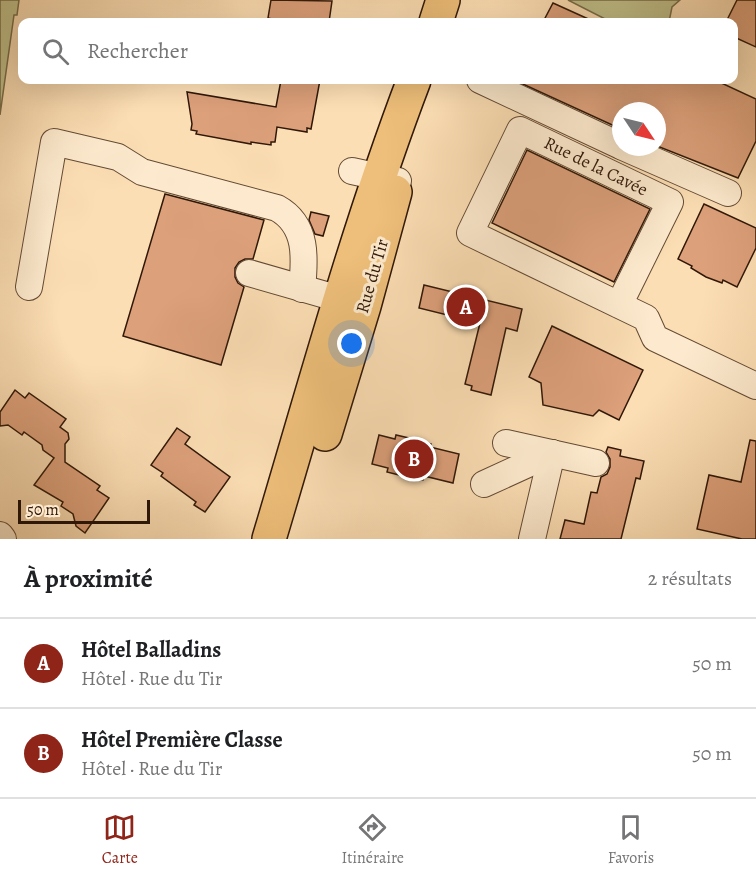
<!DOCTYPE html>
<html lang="fr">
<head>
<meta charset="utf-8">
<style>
  body { margin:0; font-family:Alegreya,serif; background:#f6f6f6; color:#202124 }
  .compass { position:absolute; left:612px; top:102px; width:54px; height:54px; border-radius:50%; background:#fff; box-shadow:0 6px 24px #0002; rotate:125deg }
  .scale { position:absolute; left:18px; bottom:15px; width:132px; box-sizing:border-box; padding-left:6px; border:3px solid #301809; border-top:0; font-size:16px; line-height:21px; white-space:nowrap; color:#301809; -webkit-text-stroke:4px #fdeace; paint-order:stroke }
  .you { position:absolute; left:352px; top:344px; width:21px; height:21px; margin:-15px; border:4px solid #fff; border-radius:50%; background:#1a73e8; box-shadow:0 0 0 9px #1a73e833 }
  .badge { display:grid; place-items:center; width:39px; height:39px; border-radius:50%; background:#8f2418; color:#fff; font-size:20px; font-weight:700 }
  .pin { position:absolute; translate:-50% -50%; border:3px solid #fff; box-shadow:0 2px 6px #0006 }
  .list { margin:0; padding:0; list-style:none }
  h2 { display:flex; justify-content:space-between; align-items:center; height:78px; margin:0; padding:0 24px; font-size:26px }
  h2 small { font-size:20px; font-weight:400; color:#757577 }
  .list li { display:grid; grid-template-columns:39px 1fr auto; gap:18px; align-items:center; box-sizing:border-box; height:90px; padding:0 24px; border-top:2px solid #e0e0e0 }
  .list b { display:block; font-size:22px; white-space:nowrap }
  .list p { margin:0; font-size:20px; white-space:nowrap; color:#757577 }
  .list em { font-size:20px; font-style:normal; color:#757577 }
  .icon { flex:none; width:33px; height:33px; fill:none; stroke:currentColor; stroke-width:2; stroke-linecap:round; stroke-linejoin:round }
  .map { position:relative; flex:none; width:756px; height:539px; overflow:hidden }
  .search { position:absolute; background:#fff; box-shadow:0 6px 24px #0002; left:18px; right:18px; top:18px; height:66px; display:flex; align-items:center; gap:15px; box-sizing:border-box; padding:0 21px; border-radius:12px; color:#757577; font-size:22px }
  .sheet { height:258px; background:#fff }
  nav { display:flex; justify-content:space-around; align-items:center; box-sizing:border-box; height:84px; border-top:2px solid #e0e0e0; background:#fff; font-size:16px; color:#757577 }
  nav a { display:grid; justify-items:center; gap:3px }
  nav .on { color:#8f2418 }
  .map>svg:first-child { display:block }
  .green { fill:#c0c18c; stroke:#786c4a; stroke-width:1.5 }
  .building { fill:#dca07a; stroke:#301809; stroke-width:1.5 }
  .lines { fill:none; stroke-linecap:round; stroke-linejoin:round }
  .minor-casing { stroke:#634a34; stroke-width:28 }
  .major-casing { stroke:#301809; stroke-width:36 }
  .minor { stroke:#fdeace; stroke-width:26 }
  .major { stroke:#eebf7a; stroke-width:33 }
  .labels { text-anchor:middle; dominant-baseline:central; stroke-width:6; stroke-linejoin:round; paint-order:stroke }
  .street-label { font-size:18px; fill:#301809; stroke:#fdeace }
</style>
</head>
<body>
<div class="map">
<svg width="756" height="539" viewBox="0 0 756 539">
  <rect width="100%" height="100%" fill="#fcdeb4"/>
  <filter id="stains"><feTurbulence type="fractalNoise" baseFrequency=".00333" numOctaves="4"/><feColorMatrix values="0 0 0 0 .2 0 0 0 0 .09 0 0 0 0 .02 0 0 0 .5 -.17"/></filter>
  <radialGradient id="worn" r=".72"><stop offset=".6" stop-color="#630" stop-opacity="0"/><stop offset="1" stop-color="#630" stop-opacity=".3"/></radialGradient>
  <g class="green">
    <path d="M0,0H19L17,15H14L0,115Z"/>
    <path d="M568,0H680L672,7L669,22H611Z"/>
  </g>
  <g class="building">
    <path d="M271,0L332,1L329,22H271L272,19L268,18Z"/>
    <path d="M737,0H756V47L734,37V22H726Z"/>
    <path d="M553,3L595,22H543Z"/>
    <path d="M281,80H320L311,129L307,128V132L277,127L275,142H271V145L251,142V144L196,134L197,131L191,130L192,124L187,92L276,107Z"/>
    <path d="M514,80H715L756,99V141L738,178L657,146V111H621V129Z"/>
    <path d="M527,150L650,209L614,282L492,223Z"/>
    <path d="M165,194L264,220L253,259H245L239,262L235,268V277L238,283L244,287L221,365L123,336Z"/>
    <path d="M704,204L756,228V248L737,287L723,280L722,283L706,277L691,268L692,266L678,259Z"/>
    <path d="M311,212L329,216L323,236L315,234L309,220Z"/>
    <path d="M424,285L522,309L517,331L506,328L491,395L471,390L472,386L465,384L480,323L419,308Z"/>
    <path d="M552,326L643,370L619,420L599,410L593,416L543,405L541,383L529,377Z"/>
    <path d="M15,390L25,398L29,393L66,419L60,427L68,433L69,439L65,444V462L100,486L97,490L109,498L85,533L76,526L73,514L61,506L63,502L34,485L54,458L43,450L42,445L24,432L22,435L8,425L0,426V412Z"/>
    <path d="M177,428L190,437L185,444L230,477L205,512L194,505L196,502L161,476L163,473L151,465Z"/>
    <path d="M379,435L395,439L396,435L409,438L431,444L430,447L459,454L453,483L424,476L423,480L407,477L387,472L388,468L372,464Z"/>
    <path d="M750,440L756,441V539H742L697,529L709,475L741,482Z"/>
    <path d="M608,447L621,450L620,456L644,461L640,479L636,478L621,539H560L565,520L584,524L591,492L597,493L601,477L607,474L610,467V459L606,452Z"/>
  </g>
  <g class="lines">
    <defs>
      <g id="minor">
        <path d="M480,80L621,146"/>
        <path d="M623,147L728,193"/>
        <path d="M352,171L398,181"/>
        <path d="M249,273L357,304"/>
        <path d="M29,287L54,142L118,157L142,172L277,208C308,225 305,259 302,289"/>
        <path d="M619,305L670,202L520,130L470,233L646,318L655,338L756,386"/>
        <path d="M506,443L596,463"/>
        <path d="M484,484L552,453"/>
        <path d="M0,535L3,539"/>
        <path d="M532,539L552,453"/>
      </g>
      <g id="major">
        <path d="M436,22L443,0"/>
        <path d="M325,434L364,306L395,192"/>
        <path d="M269,539C315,385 357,230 414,80"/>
      </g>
    </defs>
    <use href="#minor" class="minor-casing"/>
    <use href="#major" class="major-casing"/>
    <use href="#minor" class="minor"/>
    <use href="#major" class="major"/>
  </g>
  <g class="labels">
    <g class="street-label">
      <text transform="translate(596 166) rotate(26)">Rue de la Cavée</text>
      <text transform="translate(372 276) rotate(-74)">Rue du Tir</text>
    </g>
  </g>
  <rect width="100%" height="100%" filter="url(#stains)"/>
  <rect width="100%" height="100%" fill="url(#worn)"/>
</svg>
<svg class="compass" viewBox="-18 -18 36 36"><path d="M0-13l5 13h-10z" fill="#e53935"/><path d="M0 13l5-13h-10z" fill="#757577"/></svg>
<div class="scale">50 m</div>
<div class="you"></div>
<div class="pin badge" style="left:466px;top:307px">A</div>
<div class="pin badge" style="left:414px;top:459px">B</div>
<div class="search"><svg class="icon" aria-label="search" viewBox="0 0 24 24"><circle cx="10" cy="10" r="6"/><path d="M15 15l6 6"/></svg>Rechercher</div>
</div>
<section class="sheet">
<h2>À proximité<small>2 résultats</small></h2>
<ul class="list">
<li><span class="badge">A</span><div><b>Hôtel Balladins</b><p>Hôtel · Rue du Tir</p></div><em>50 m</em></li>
<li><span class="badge">B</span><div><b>Hôtel Première Classe</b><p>Hôtel · Rue du Tir</p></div><em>50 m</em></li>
</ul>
</section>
<nav>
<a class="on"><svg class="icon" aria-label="map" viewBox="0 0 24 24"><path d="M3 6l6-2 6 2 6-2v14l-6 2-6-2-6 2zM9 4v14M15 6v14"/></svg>Carte</a>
<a><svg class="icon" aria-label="directions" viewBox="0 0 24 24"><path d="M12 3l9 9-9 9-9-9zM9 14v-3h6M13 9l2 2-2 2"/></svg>Itinéraire</a>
<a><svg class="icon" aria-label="saved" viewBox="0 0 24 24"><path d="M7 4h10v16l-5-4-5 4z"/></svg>Favoris</a>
</nav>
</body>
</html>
